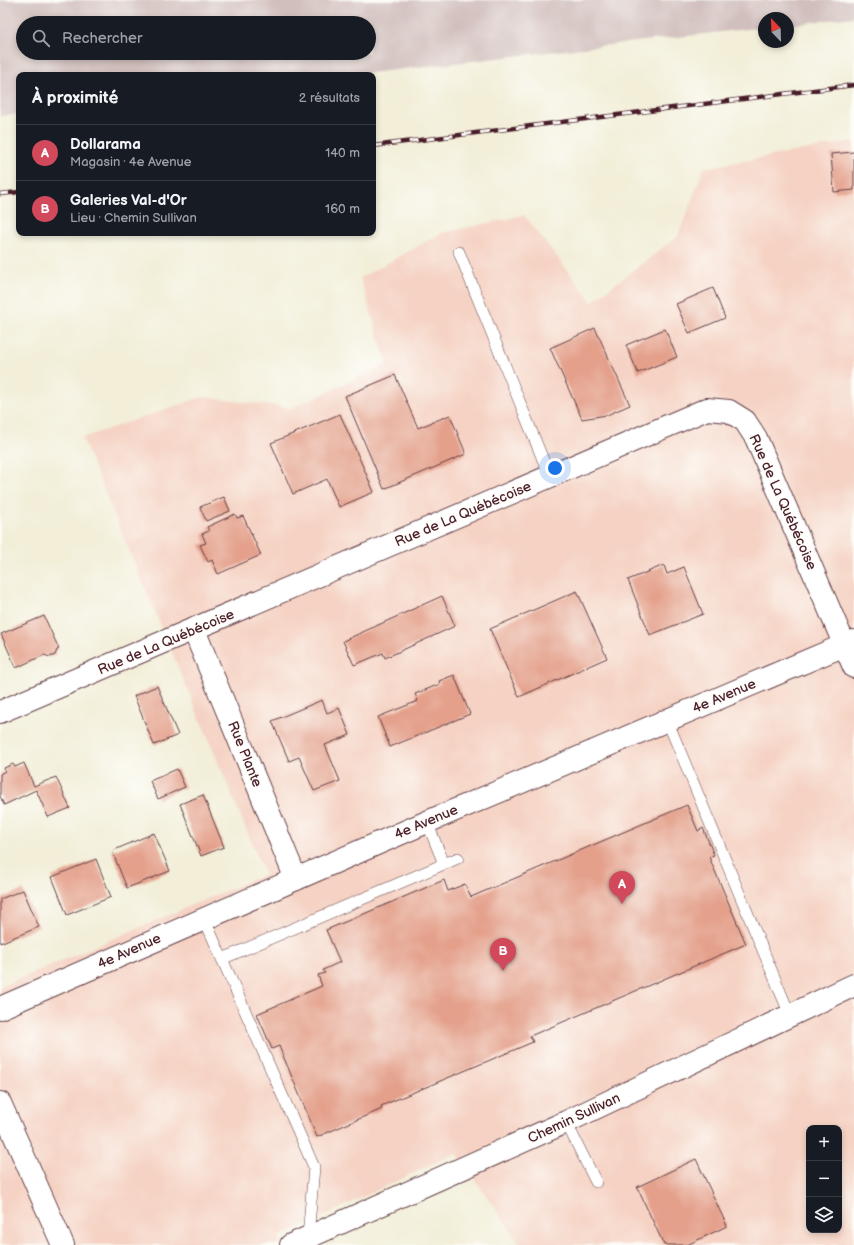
<!DOCTYPE html>
<html lang="fr">
<head>
<meta charset="utf-8">
<style>
  body { margin:0; font-family:"Balsamiq Sans",sans-serif; background:#242831; color:#f1f3f6 }
  .controls { position:absolute; right:12px; bottom:12px; display:grid; overflow:hidden; border-radius:8px; box-shadow:0 2px 6px #0003 }
  .controls button { width:36px; height:36px; display:grid; place-items:center; padding:0; border:0; border-bottom:1px solid #363941; background:#171b24; color:#f1f3f6; font:20px sans-serif }
  .compass { position:absolute; left:758px; top:12px; width:36px; height:36px; border-radius:50%; background:#171b24; box-shadow:0 2px 6px #0003; rotate:337deg }
  .you { position:absolute; left:555px; top:468px; width:14px; height:14px; margin:-10px; border:3px solid #fff; border-radius:50%; background:#1a73e8; box-shadow:0 0 0 6px #1a73e833 }
  .badge { display:grid; place-items:center; width:26px; height:26px; border-radius:50%; background:#d1495b; color:#fff; font-size:13px; font-weight:700 }
  .pin { position:absolute; translate:-50% -33px; filter:drop-shadow(0 1px 2px #0008) }
  .pin::after { content:''; position:absolute; top:21px; width:14px; height:12px; background:inherit; clip-path:polygon(0 0,100% 0,50% 100%) }
  .list { margin:0; padding:0; list-style:none }
  h2 { display:flex; justify-content:space-between; align-items:center; height:52px; margin:0; padding:0 16px; font-size:17px }
  h2 small { font-size:13px; font-weight:400; color:#9ea1a6 }
  .list li { display:grid; grid-template-columns:26px 1fr auto; gap:12px; align-items:center; box-sizing:border-box; height:56px; padding:0 16px; border-top:1px solid #363941 }
  .list b { display:block; font-size:15px; white-space:nowrap }
  .list p { margin:0; font-size:13px; white-space:nowrap; color:#9ea1a6 }
  .list em { font-size:13px; font-style:normal; color:#9ea1a6 }
  .icon { flex:none; width:22px; height:22px; fill:none; stroke:currentColor; stroke-width:2; stroke-linecap:round; stroke-linejoin:round }
  .map { position:relative; flex:none; width:854px; height:1245px; overflow:hidden }
  .search { position:absolute; background:#171b24; box-shadow:0 2px 6px #0003; left:16px; top:16px; width:360px; height:44px; display:flex; align-items:center; gap:10px; box-sizing:border-box; padding:0 14px; border-radius:22px; color:#9ea1a6; font-size:15px }
  .panel { position:absolute; background:#171b24; box-shadow:0 2px 6px #0003; left:16px; top:72px; width:360px; height:164px; border-radius:8px }
  .map>svg:first-child { display:block }
  .built { fill:#f5d2c3; fill-rule:evenodd }
  .industrial { fill:#d1bfbd; fill-rule:evenodd }
  .building { fill:#e4a08b }
  .lines { fill:none; stroke-linecap:round; stroke-linejoin:round }
  .lane-casing { stroke:#633e45; stroke-width:12 }
  .street-casing { stroke:#633e45; stroke-width:24 }
  .secondary-casing { stroke:#633e45; stroke-width:24 }
  .lane { stroke:#fff; stroke-width:11 }
  .street { stroke:#fff; stroke-width:22 }
  .secondary { stroke:#fff; stroke-width:22 }
  .rail-casing { stroke:#4a1f2b; stroke-width:4.5 }
  .rail { stroke:#fdfcf7; stroke-width:3; stroke-dasharray:9; stroke-linecap:butt }
  .labels { text-anchor:middle; dominant-baseline:central; stroke-width:3; stroke-linejoin:round; paint-order:stroke }
  .street-label { font-size:14px; fill:#4a1f2b; stroke:#fdfcf7 }
</style>
</head>
<body>
<div class="map">
<svg width="854" height="1245" viewBox="0 0 854 1245">
  <rect width="100%" height="100%" fill="#fdfcf7"/>
  <filter id="ink" filterUnits="userSpaceOnUse"><feTurbulence type="fractalNoise" baseFrequency=".025" numOctaves="2"/><feDisplacementMap in="SourceGraphic" scale="8" xChannelSelector="R" yChannelSelector="G"/><feConvolveMatrix kernelMatrix="1 2 1 2 8 2 1 2 1" color-interpolation-filters="sRGB"/></filter>
  <filter id="wash" filterUnits="userSpaceOnUse"><feTurbulence type="fractalNoise" baseFrequency=".012" numOctaves="4" result="noise"/><feDisplacementMap in="SourceGraphic" scale="16" xChannelSelector="R" yChannelSelector="G"/><feGaussianBlur stdDeviation="0.9" result="paint"/><feColorMatrix in="noise" values="0 0 0 0 0 0 0 0 0 0 0 0 0 0 0 0 0 1.4 0 .05"/><feComposite in="paint" operator="in"/></filter>
  <g filter="url(#wash)">
    <rect width="100%" height="100%" fill="#f2eed8"/>
    <path class="built" d="M854,141V1245H521L456,1153L279,1237L282,1245H0V987L265,874L82,438L202,397L292,408L387,364L360,278L442,233L524,215L592,302L678,236L704,168ZM809,1128H839V1230H809Z"/>
    <path class="industrial" d="M0,0H854V17L788,25V18H764V27L352,75H19V114L0,116ZM23,23H369V53H23Z"/>
    <g id="blocks">
      <g class="building">
        <path d="M854,152V190L834,192L831,154Z"/>
        <path d="M713,288L725,318L689,333L676,304Z"/>
        <path d="M595,328L630,405L607,415L582,419L550,348Z"/>
        <path d="M665,329L677,357L638,373L626,345Z"/>
        <path d="M395,375L418,428L450,415L466,454L384,489L345,396Z"/>
        <path d="M340,414L374,492L339,507L327,479L293,494L271,443Z"/>
        <path d="M224,497L230,511L206,521L200,507Z"/>
        <path d="M235,514L237,518L243,516L261,555L218,574L212,560L208,562L200,545L206,543L202,534L209,531L207,527Z"/>
        <path d="M664,565L667,574L684,567L703,614L650,635L628,580Z"/>
        <path d="M577,591L607,658L519,697L490,629Z"/>
        <path d="M442,596L455,626L385,658L383,653L354,665L343,641Z"/>
        <path d="M44,616L59,649L57,650L55,655L50,657L44,655L16,668L1,634Z"/>
        <path d="M454,675L470,714L390,747L378,717L418,701L415,694L440,684L439,681Z"/>
        <path d="M157,686L178,735L154,745L134,696Z"/>
        <path d="M322,700L327,713L339,708L350,735L325,745L340,781L314,791L299,757L289,761L272,721Z"/>
        <path d="M24,763L34,786L56,777L70,808L48,817L36,790L4,805L0,796V774L5,771L4,768L13,764L15,767Z"/>
        <path d="M177,769L185,787L158,799L150,781Z"/>
        <path d="M203,795L224,847L201,856L180,804Z"/>
        <path d="M687,805L698,831L703,828L714,855L709,857L746,944L530,1036L533,1042L381,1106L382,1109L317,1137L279,1046L272,1049L257,1014L322,986L318,975L325,973L323,970L340,962L326,930L444,880L448,891L465,884L471,897Z"/>
        <path d="M154,833L170,871L127,888L112,851Z"/>
        <path d="M96,859L111,897L67,915L52,877Z"/>
        <path d="M23,890L39,927L0,943V899Z"/>
        <path d="M696,1159L727,1226L687,1245H664L637,1187Z"/>
      </g>
    </g>
  </g>
  <g filter="url(#ink)">
    <use href="#blocks" fill-opacity="0" stroke="#633e45" stroke-width="1"/>
    <g class="lines">
      <defs>
        <g id="lane">
          <path d="M459,252L550,477"/>
          <path d="M667,720L790,1015"/>
          <path d="M427,822L444,864"/>
          <path d="M204,918L314,1167L308,1237"/>
          <path d="M222,959L458,858"/>
          <path d="M566,1122L596,1182"/>
        </g>
        <g id="street">
          <path d="M194,630L296,879"/>
          <path d="M0,712L707,409L729,411L745,421L756,438L854,667"/>
          <path d="M0,1008L427,822L854,641"/>
          <path d="M0,1103L63,1245"/>
        </g>
        <path id="secondary" d="M291,1245L566,1122L854,985"/>
      </defs>
      <use href="#lane" class="lane-casing"/>
      <use href="#street" class="street-casing"/>
      <use href="#secondary" class="secondary-casing"/>
      <use href="#lane" class="lane"/>
      <use href="#street" class="street"/>
      <use href="#secondary" class="secondary"/>
      <defs>
        <g id="rail">
          <path d="M373,146L854,85"/>
          <path d="M0,194L19,192"/>
        </g>
      </defs>
      <use href="#rail" class="rail-casing"/>
      <use href="#rail" class="rail"/>
    </g>
  </g>
  <g class="labels">
    <g class="street-label">
      <text transform="translate(783 502) rotate(66)">Rue de La Québécoise</text>
      <text transform="translate(463 514) rotate(-23)">Rue de La Québécoise</text>
      <text transform="translate(166 642) rotate(-23)">Rue de La Québécoise</text>
      <text transform="translate(724 696) rotate(-23)">4e Avenue</text>
      <text transform="translate(245 754) rotate(68)">Rue Plante</text>
      <text transform="translate(426 822) rotate(-23)">4e Avenue</text>
      <text transform="translate(129 951) rotate(-24)">4e Avenue</text>
      <text transform="translate(574 1118) rotate(-25)">Chemin Sullivan</text>
    </g>
  </g>
</svg>
<div class="controls">
<button>+</button>
<button>−</button>
<button><svg class="icon" aria-label="layers" viewBox="0 0 24 24"><path d="M12 4l9 5-9 5-9-5zM3 14l9 5 9-5"/></svg></button>
</div>
<svg class="compass" viewBox="-18 -18 36 36"><path d="M0-13l5 13h-10z" fill="#e53935"/><path d="M0 13l5-13h-10z" fill="#9ea1a6"/></svg>
<div class="you"></div>
<div class="pin badge" style="left:622px;top:904px">A</div>
<div class="pin badge" style="left:503px;top:971px">B</div>
<div class="search"><svg class="icon" aria-label="search" viewBox="0 0 24 24"><circle cx="10" cy="10" r="6"/><path d="M15 15l6 6"/></svg>Rechercher</div>
<section class="panel">
<h2>À proximité<small>2 résultats</small></h2>
<ul class="list">
<li><span class="badge">A</span><div><b>Dollarama</b><p>Magasin · 4e Avenue</p></div><em>140 m</em></li>
<li><span class="badge">B</span><div><b>Galeries Val-d'Or</b><p>Lieu · Chemin Sullivan</p></div><em>160 m</em></li>
</ul>
</section>
</div>
</body>
</html>
